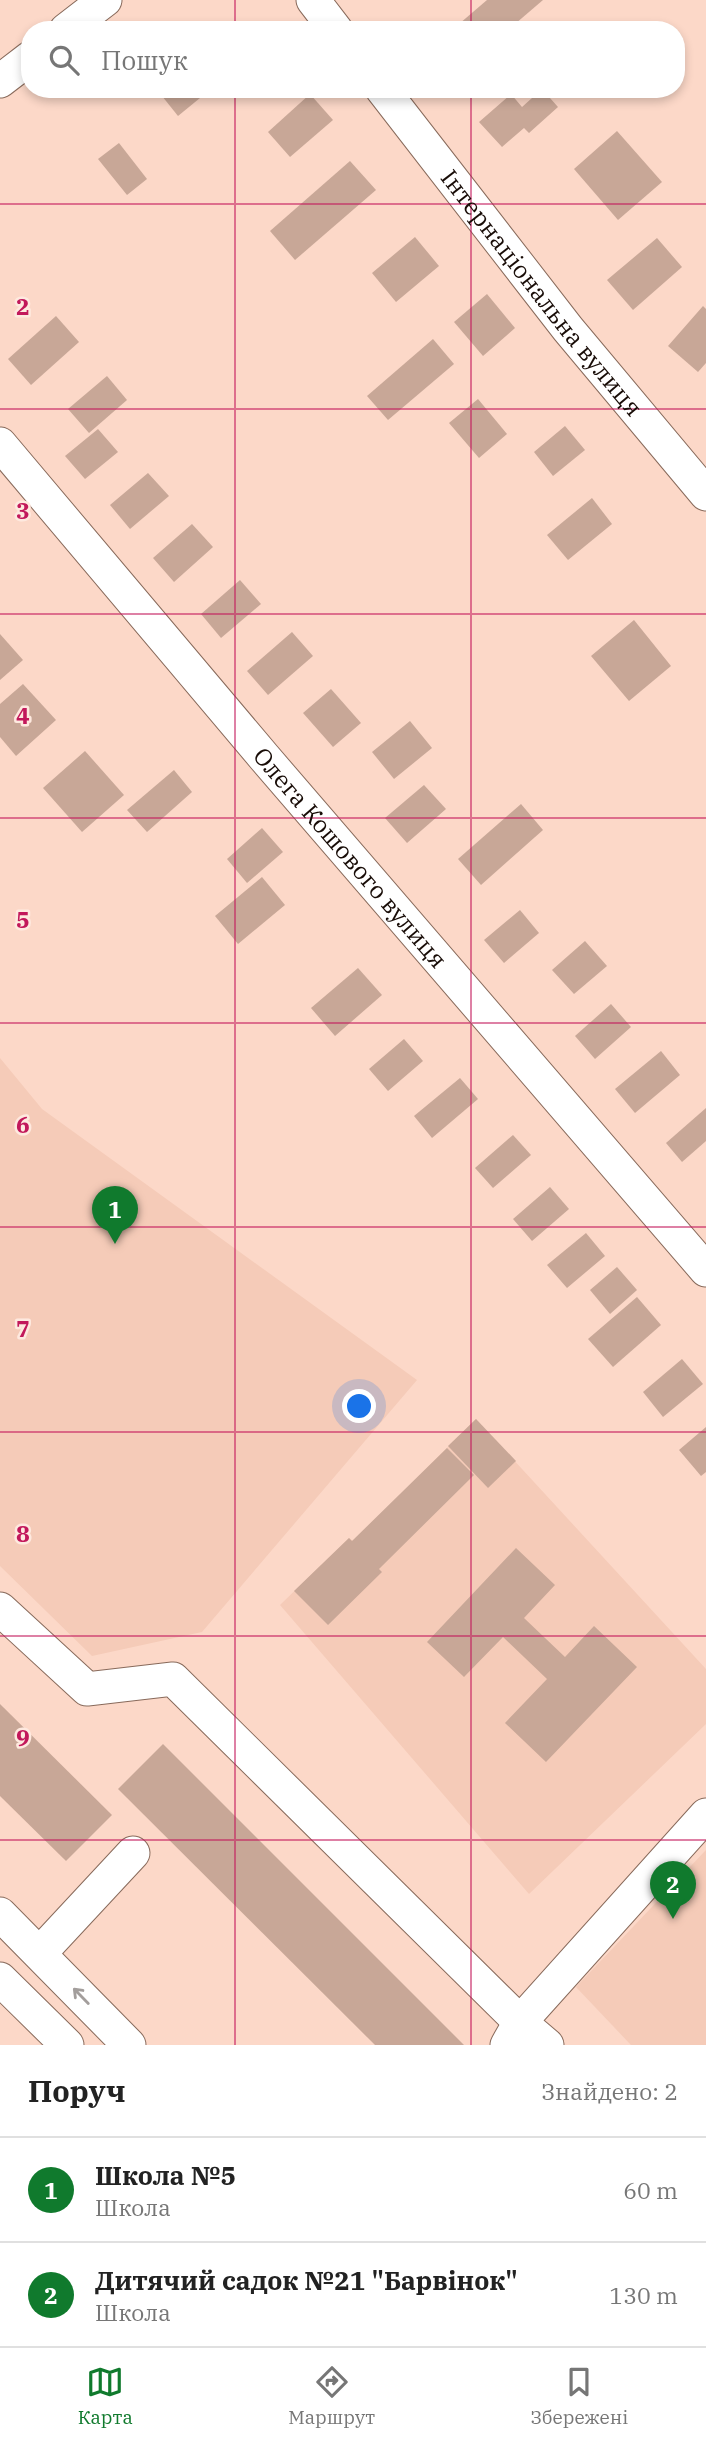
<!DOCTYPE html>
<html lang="uk">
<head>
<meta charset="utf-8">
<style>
  body { margin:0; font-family:"IBM Plex Serif",serif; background:#f2f2f2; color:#222 }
  .you { position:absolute; left:360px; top:1407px; width:24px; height:24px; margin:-18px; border:5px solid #fff; border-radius:50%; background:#1a73e8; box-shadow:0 0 0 10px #1a73e833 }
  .badge { display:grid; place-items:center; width:46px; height:46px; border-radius:50%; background:#107a2d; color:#fff; font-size:23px; font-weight:700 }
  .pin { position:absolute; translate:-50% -58px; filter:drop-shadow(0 2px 4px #0008) }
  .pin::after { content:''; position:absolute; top:37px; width:24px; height:21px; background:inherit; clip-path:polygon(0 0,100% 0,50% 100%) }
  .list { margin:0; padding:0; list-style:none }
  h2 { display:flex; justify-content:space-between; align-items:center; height:91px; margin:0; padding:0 28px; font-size:30px }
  h2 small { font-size:23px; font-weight:400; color:#767676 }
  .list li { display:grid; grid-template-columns:46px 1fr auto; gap:21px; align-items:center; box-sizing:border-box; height:105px; padding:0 28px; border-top:2px solid #e0e0e0 }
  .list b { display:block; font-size:26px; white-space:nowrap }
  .list p { margin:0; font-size:23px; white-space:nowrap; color:#767676 }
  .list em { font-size:23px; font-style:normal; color:#767676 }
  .icon { flex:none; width:38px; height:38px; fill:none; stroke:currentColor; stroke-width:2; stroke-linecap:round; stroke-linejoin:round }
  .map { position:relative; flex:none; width:706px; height:2045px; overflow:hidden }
  .search { position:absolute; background:#fff; box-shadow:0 4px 10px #0003; left:21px; right:21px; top:21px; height:77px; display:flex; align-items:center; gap:18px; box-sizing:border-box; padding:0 24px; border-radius:28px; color:#767676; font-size:26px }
  .sheet { height:301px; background:#fff }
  nav { display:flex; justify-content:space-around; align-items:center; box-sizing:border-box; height:98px; border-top:2px solid #e0e0e0; background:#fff; font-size:19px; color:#767676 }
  nav a { display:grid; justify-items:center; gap:4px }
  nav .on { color:#107a2d }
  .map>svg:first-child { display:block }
  .built { fill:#f5cbb8 }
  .building { fill:#c8a797 }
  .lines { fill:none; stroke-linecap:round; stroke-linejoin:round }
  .minor-casing { stroke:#886a5b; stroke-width:35 }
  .minor { stroke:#fff; stroke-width:33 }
  .oneway { stroke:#a39e9c }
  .grid { fill:none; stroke:#c2185b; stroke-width:2; stroke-opacity:0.55 }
  .labels { text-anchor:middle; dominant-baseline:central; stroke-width:5; stroke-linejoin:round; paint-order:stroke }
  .street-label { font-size:24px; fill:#180c07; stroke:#fee9df }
  .grid-label { font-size:23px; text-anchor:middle; font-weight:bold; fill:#c2185b; stroke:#fee9df; stroke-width:5; stroke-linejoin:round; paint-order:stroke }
</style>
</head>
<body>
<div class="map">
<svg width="706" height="2045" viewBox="0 0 706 2045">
  <rect width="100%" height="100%" fill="#fcd8c8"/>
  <g class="built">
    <path d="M0,1058L42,1109L417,1380L202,1632L92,1656L0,1566Z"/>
    <path d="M476,1419L706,1669V1724L529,1894L280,1605L349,1538L353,1541Z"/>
    <path d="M706,1850V2045H631L576,1987Z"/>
  </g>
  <g class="building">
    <path d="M487,0H543L508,30H452Z"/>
    <path d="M159,89H211L178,116L158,91Z"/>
    <path d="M542,89L558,107L529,133L524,128L502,147L479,122L511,94L522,107Z"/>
    <path d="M310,94L333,120L290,157L268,132Z"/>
    <path d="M617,131L662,182L618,220L574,169Z"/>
    <path d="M119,143L147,179L127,195L98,159Z"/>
    <path d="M350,161L376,190L295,260L270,231Z"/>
    <path d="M415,237L439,266L396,302L372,273Z"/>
    <path d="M657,238L682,267L633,310L607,280Z"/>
    <path d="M487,294L515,328L483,356L454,322Z"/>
    <path d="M703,306L706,309V363L698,372L668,346Z"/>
    <path d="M56,316L79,342L31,385L8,359Z"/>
    <path d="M433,339L454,364L388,420L367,396Z"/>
    <path d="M107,376L127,400L89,433L68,409Z"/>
    <path d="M478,399L507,434L479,458L449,423Z"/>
    <path d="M565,426L585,450L553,476L534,452Z"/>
    <path d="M98,429L118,452L85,479L65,456Z"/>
    <path d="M148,473L169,496L130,529L110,505Z"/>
    <path d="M592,498L612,524L568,560L547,535Z"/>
    <path d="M192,524L213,547L174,582L153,558Z"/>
    <path d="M240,580L261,604L221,638L201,614Z"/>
    <path d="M634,620L671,666L629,701L591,656Z"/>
    <path d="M292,632L313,656L268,695L247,671Z"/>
    <path d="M0,634L23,660L0,680Z"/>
    <path d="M23,684L56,720L16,756L0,737V704Z"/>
    <path d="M331,689L361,723L333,747L303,713Z"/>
    <path d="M410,721L432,748L394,779L372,752Z"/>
    <path d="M85,751L124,795L82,832L43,788Z"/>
    <path d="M174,770L192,792L147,832L127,810Z"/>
    <path d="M424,785L446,809L407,843L385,818Z"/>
    <path d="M521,804L543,830L481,885L458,859Z"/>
    <path d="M262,828L283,852L247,883L227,859Z"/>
    <path d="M262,877L285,905L238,944L215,916Z"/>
    <path d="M520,910L539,933L504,963L484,940Z"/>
    <path d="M585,941L607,966L574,994L552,970Z"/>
    <path d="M358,968L382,995L335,1036L311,1008Z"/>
    <path d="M611,1004L631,1027L595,1059L575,1036Z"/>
    <path d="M404,1039L423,1061L388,1091L369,1069Z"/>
    <path d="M661,1051L680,1075L635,1113L615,1089Z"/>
    <path d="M460,1078L478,1099L432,1138L414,1116Z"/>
    <path d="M706,1108V1141L682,1162L666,1143Z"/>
    <path d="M513,1135L531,1155L493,1188L475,1168Z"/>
    <path d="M550,1187L569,1209L532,1241L513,1219Z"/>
    <path d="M586,1233L605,1256L567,1288L547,1265Z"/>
    <path d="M617,1267L637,1290L610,1314L590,1290Z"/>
    <path d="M637,1297L661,1325L613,1367L588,1339Z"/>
    <path d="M682,1359L703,1384L663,1417L643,1392Z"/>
    <path d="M476,1419L516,1461L488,1488L448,1446Z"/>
    <path d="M706,1427V1472L701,1476L679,1450Z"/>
    <path d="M447,1448L474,1475L379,1569L382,1572L328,1625L294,1591L349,1538L352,1541Z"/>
    <path d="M516,1548L555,1585L524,1618L565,1657L594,1626L637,1667L546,1762L505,1723L547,1679L503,1637L464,1677L427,1642Z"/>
    <path d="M0,1704L112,1815L66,1861L0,1796Z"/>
    <path d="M163,1744L464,2045H375L118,1789Z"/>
  </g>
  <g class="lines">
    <defs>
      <g id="minor">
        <path d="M313,0L336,30"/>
        <path d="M66,30L105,0"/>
        <path d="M0,81L30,58"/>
        <path id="s1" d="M382,89L568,329L706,494"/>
        <path id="s2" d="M0,444L264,757L706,1270"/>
        <path d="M0,1609L87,1689L173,1679L520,2022L547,2045"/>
        <path d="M0,1914L129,2045"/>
        <path d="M40,1953L133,1853"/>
        <path d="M0,1979L67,2045"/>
        <path d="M507,2045L520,2022L706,1815"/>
      </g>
    </defs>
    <use href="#minor" class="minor-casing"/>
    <use href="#minor" class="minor"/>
  </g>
  <defs><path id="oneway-shaft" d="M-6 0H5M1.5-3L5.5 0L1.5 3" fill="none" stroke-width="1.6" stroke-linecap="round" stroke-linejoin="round" transform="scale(1.75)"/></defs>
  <use class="oneway" href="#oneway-shaft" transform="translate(81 1996) rotate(-134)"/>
  <path class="grid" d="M235,0V30M471,0V30M235,89V2045M471,89V2045M0,204H706M0,409H706M0,614H706M0,818H706M0,1023H706M0,1227H706M0,1432H706M0,1636H706M0,1840H706"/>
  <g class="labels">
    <g class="street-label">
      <text stroke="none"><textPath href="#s1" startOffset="259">Інтернаціональна вулиця</textPath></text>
      <text stroke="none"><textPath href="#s2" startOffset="542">Олега Кошового вулиця</textPath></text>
    </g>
  </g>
  <g class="grid-label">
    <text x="23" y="315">2</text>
    <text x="23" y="519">3</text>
    <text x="23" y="724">4</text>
    <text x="23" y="928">5</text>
    <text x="23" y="1133">6</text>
    <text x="23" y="1337">7</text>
    <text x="23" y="1542">8</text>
    <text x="23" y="1746">9</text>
  </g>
</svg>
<div class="you"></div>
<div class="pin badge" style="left:115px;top:1244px">1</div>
<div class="pin badge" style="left:673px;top:1919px">2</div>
<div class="search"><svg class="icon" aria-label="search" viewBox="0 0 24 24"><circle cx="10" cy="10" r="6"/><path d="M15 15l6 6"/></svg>Пошук</div>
</div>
<section class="sheet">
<h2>Поруч<small>Знайдено: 2</small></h2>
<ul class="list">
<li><span class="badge">1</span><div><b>Школа №5</b><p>Школа</p></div><em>60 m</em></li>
<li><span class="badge">2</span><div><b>Дитячий садок №21 &quot;Барвінок&quot;</b><p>Школа</p></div><em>130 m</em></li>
</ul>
</section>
<nav>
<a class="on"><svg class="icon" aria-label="map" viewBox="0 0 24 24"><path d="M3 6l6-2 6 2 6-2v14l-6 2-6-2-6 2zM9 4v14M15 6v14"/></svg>Карта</a>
<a><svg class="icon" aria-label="directions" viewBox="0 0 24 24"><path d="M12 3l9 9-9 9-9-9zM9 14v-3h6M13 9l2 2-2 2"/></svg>Маршрут</a>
<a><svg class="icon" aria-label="saved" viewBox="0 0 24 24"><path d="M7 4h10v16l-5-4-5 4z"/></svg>Збережені</a>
</nav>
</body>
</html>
